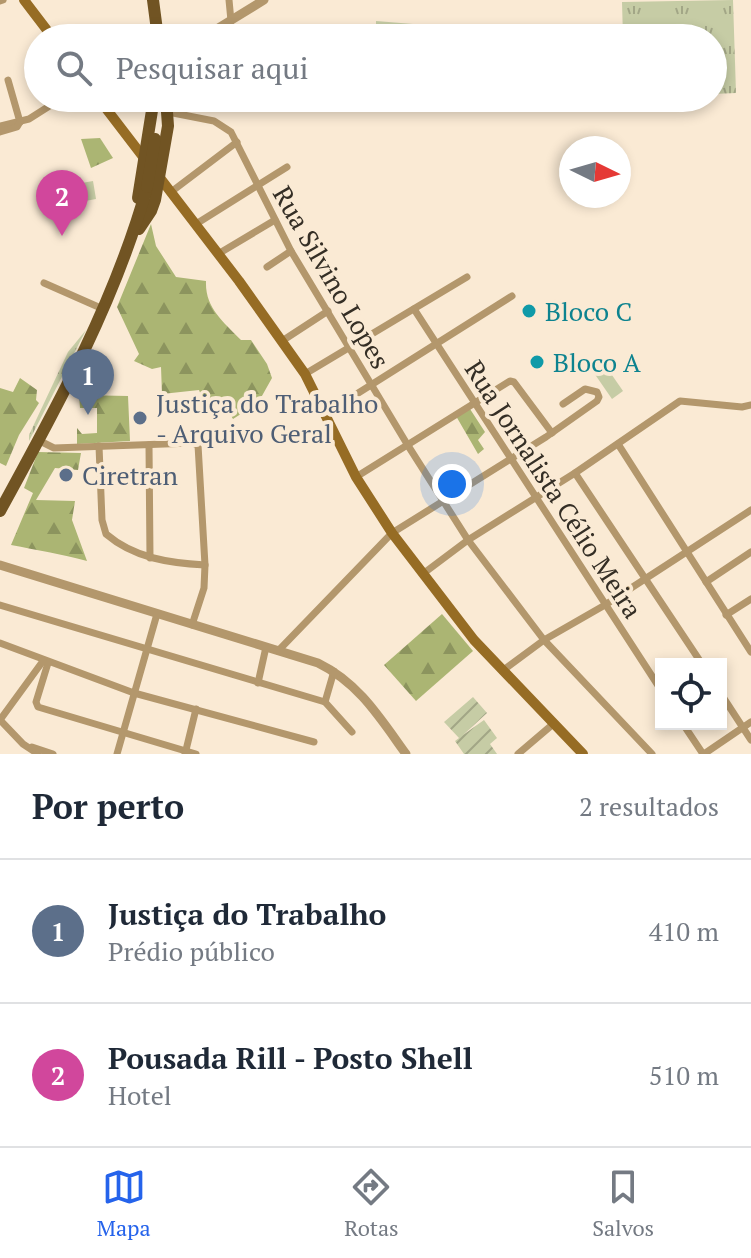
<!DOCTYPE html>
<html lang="pt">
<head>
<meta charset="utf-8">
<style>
  body { margin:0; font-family:"PT Serif",serif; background:#f6f6f7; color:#1f2937 }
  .controls { position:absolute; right:24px; bottom:24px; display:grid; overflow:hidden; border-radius:0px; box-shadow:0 4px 12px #0003 }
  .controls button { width:72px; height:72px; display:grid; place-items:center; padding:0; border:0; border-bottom:2px solid #e0e1e3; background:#fff; color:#1f2937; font:40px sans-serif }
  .compass { position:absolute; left:559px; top:136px; width:72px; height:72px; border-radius:50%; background:#fff; box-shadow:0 4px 12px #0003; rotate:95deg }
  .you { position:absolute; left:452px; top:484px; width:28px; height:28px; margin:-20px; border:6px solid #fff; border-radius:50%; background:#1a73e8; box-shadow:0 0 0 12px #1a73e833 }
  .badge { display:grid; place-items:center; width:52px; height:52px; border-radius:50%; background:#2563eb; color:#fff; font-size:26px; font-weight:700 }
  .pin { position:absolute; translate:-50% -66px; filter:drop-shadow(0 2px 4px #0008) }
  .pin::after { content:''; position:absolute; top:42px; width:28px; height:24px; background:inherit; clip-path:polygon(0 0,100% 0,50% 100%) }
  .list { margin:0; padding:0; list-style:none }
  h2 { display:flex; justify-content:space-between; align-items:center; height:104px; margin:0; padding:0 32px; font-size:34px }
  h2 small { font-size:26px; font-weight:400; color:#747a83 }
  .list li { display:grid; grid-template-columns:52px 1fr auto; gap:24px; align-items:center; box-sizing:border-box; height:144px; padding:0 32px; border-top:2px solid #e0e1e3 }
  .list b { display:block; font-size:30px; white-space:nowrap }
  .list p { margin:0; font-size:26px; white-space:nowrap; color:#747a83 }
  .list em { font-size:26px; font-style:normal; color:#747a83 }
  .icon { flex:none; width:44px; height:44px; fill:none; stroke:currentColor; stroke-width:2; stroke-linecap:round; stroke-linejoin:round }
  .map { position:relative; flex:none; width:751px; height:754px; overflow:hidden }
  .search { position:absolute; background:#fff; box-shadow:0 4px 12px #0003; left:24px; right:24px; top:24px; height:88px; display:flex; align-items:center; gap:20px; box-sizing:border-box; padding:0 28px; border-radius:44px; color:#747a83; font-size:30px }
  .sheet { height:392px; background:#fff }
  nav { display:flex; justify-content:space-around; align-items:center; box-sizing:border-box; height:112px; border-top:2px solid #e0e1e3; background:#fff; font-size:22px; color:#747a83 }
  nav a { display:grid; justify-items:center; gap:4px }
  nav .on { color:#2563eb }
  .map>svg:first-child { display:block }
  .grass { fill:url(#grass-dots) }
  .forest { fill:url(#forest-firs) }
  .park { fill:url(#park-tufts) }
  .garden { fill:url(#garden-furrows) }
  .pitch { fill:#c6cca5 }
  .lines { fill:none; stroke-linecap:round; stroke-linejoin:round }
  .minor { stroke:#b3976c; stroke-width:7 }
  .tertiary { stroke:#b3976c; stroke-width:9 }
  .secondary { stroke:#966c24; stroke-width:10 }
  .primary { stroke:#715423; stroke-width:12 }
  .primary-bridge { stroke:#715423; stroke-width:12 }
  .culture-dot { fill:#0f9aa8; stroke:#faead4; stroke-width:3 }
  .service-dot { fill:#5c6f8a; stroke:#faead4; stroke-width:3 }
  .labels { text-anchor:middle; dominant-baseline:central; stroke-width:8; stroke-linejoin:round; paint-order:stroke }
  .street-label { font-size:26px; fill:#342e25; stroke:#faead4 }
  .culture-label { font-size:26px; fill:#0d838f; stroke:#faead4; text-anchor:start }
  .service-label { font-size:26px; fill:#4e5e75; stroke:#faead4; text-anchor:start }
</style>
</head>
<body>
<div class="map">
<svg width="751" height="754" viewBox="0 0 751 754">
  <defs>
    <pattern id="grass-dots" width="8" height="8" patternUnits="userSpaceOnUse" patternTransform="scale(2)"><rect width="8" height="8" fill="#c6cca5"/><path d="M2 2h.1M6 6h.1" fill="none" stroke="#a2a686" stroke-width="1.8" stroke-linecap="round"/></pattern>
    <pattern id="forest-firs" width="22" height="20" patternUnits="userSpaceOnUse" patternTransform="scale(2)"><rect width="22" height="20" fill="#abb573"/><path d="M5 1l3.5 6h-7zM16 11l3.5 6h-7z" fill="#8c945e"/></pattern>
    <pattern id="park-tufts" width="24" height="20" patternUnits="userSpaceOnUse" patternTransform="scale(2)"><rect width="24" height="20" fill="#c6cca5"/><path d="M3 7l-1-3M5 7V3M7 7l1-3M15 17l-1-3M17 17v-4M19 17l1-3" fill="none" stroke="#a2a686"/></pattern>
    <pattern id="garden-furrows" width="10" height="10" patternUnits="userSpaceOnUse" patternTransform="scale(2)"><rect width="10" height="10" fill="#c6cca5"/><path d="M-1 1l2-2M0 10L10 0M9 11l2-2" fill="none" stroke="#a2a686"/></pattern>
  </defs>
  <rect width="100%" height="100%" fill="#faead4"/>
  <path class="grass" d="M376,21L450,27L469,38H376Z"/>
  <g class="forest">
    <path d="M100,138L113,158L91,168L81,139Z"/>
    <path d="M151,224L156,246L176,277L206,281C205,308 223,321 241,340H251L267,364L272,378L258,403L233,419L221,399L203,400L199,390L162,394L161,367L152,369L134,361L139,354L117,307Z"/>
    <path d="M20,378L37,390L36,400L39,403L19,435L6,466L0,463V388L13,392Z"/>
    <path d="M79,395L128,396L130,441L77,444V428L82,434L97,433V408H80Z"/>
    <path d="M470,409L485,432L478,440L484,449L478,454L456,416Z"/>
    <path d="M38,452L81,453L78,470L55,468L36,500L75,501L72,520L87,561C61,554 37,550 11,545L33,493L24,488Z"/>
    <path d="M442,614L473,651L416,701L384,665Z"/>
  </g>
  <g class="park">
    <path d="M733,0L736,93L713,94V38H623L622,2Z"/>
    <path d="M86,330L29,441V435L68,352Z"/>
  </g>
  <path class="garden" d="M473,697L487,713L463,735L484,720L497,738L490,744L497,754H464L455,741L459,738L444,722Z"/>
  <g class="pitch">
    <path d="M93,181L96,199L63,205L60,187Z"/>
    <path d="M605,365L623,391L612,399L594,373Z"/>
  </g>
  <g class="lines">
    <g class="minor">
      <path d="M229,0L231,21"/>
      <path d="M0,1L3,0"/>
      <path d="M8,80L20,122"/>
      <path d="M30,80L38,74"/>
      <path d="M168,112L214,121L231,132L291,251L407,444L468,540L544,640L652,754"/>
      <path d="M0,126L29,119L62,98"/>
      <path d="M0,132L17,127L20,122"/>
      <path d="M171,192L237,142"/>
      <path d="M196,224L287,167"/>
      <path d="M218,254L275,220"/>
      <path d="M267,267L291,251"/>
      <path d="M44,283L103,309"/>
      <path d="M414,309L661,690"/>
      <path d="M282,341L328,311"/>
      <path d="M305,374L467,277"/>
      <path d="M325,414L512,296"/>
      <path d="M38,440L54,448L192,443L198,445L205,565L204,588L192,625"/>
      <path d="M618,444L751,652"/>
      <path d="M149,445L150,558"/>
      <path d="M99,446L102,520L106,534C134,558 169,563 205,565"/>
      <path d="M575,473L702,664"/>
      <path d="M356,477L510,381L514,382L552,433"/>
      <path d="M424,573L468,540L575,473L680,401L742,407L751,405"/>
      <path d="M706,582L751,552"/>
      <path d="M0,605L325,702L334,671"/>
      <path d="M726,615L751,599"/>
      <path d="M0,643L134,693L314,742"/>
      <path d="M278,651L392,533L546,437L597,401L599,397L597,392L585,389L563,404"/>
      <path d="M48,663L36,702L38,707L196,754"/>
      <path d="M502,671L544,640L605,605L751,510"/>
      <path d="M258,683L266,647"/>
      <path d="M721,694L751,740"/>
      <path d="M325,702L352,732"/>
      <path d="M0,720L43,661"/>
      <path d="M0,720L23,744L38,754"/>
      <path d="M683,724L703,754"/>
      <path d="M32,747L53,754"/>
      <path d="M117,754L157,614"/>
      <path d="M185,754L196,709"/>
      <path d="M518,754L552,725"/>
      <path d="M704,754L751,722"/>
    </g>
    <g class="tertiary">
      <path d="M202,38L264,0"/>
      <path d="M0,565L318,663C359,683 380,718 406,754"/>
    </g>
    <g class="secondary">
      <path d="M24,0L53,38"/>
      <path d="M98,98L147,162"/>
      <path d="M157,174L239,281L305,374L356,477L392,533L474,640L583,754"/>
    </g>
    <g class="primary">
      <path d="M153,0L158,38"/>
      <path d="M138,198L154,98"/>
      <path d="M139,229L151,211L155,200L168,126L166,98"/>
      <path d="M0,511C57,407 115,302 147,187"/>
    </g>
    <path class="primary-bridge" d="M147,187L155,139"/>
  </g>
  <g class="culture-dot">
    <circle cx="529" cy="311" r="8"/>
    <circle cx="537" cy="362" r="8"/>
  </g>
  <g class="service-dot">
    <circle cx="140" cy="418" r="8"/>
    <circle cx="66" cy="475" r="8"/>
  </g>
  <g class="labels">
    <g class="street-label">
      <text transform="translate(332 277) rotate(60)">Rua Silvino Lopes</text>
      <text transform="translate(554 489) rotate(57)">Rua Jornalista Célio Meira</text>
    </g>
    <g class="culture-label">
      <text x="545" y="311">Bloco C</text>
      <text x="553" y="362">Bloco A</text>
    </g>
    <g class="service-label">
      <text x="156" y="403">Justiça do Trabalho<tspan x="156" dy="30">- Arquivo Geral</tspan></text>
      <text x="82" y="475">Ciretran</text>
    </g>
  </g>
</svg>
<div class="controls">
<button><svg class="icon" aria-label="locate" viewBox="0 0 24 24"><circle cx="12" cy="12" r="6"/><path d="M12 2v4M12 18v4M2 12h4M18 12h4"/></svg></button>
</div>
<svg class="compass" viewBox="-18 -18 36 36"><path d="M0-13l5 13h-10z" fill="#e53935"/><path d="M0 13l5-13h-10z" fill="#747a83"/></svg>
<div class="you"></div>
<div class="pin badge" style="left:88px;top:415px;background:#5c6f8a">1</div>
<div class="pin badge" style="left:62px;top:236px;background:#d1479c">2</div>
<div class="search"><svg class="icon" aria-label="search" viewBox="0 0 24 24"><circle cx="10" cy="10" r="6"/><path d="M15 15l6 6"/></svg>Pesquisar aqui</div>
</div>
<section class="sheet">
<h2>Por perto<small>2 resultados</small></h2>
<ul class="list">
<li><span class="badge" style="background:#5c6f8a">1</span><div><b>Justiça do Trabalho</b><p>Prédio público</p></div><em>410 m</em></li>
<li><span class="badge" style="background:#d1479c">2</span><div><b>Pousada Rill - Posto Shell</b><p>Hotel</p></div><em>510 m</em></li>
</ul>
</section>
<nav>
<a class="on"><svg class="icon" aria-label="map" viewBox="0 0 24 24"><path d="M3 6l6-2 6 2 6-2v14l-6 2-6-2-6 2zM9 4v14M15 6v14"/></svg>Mapa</a>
<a><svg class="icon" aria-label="directions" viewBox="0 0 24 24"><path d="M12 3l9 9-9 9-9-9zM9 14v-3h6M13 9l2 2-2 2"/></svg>Rotas</a>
<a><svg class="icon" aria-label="saved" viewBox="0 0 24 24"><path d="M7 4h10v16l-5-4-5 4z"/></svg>Salvos</a>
</nav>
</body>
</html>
